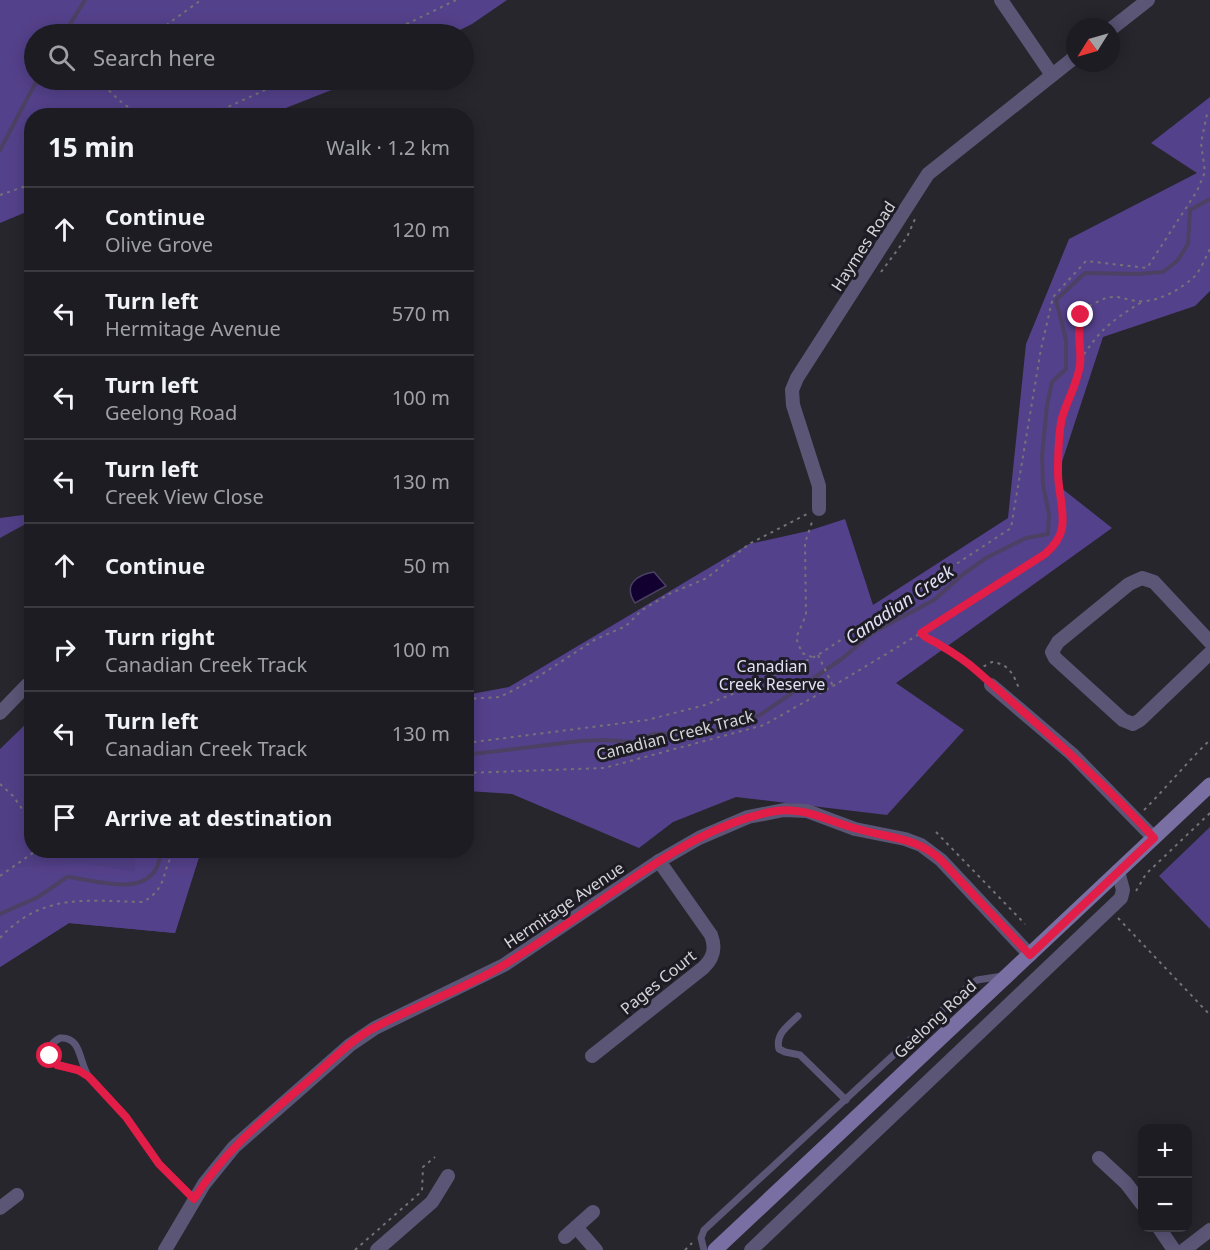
<!DOCTYPE html>
<html lang="en">
<head>
<meta charset="utf-8">
<style>
  body { margin:0; font-family:"Noto Sans",sans-serif; background:#25252a; color:#f1f3f6 }
  .controls { position:absolute; right:18px; bottom:18px; display:grid; overflow:hidden; border-radius:12px; box-shadow:0 3px 15px #0003 }
  .controls button { width:54px; height:54px; display:grid; place-items:center; padding:0; border:0; border-bottom:2px solid #3b3a40; background:#1d1c22; color:#f1f3f6; font:30px sans-serif }
  .compass { position:absolute; left:1066px; top:18px; width:54px; height:54px; border-radius:50%; background:#1d1c22; box-shadow:0 3px 15px #0003; rotate:233deg }
  .stop { position:absolute; width:18px; height:18px; margin:-14px; border:4px solid #e11d48; border-radius:50%; background:#fff }
  .stop.end { background:#e11d48; border-color:#fff; box-shadow:0 2px 6px #0008 }
  .list { margin:0; padding:0; list-style:none }
  h2 { display:flex; justify-content:space-between; align-items:center; height:78px; margin:0; padding:0 24px; font-size:26px }
  h2 small { font-size:20px; font-weight:400; color:#a0a1a5 }
  .list li { display:grid; grid-template-columns:39px 1fr auto; gap:18px; align-items:center; box-sizing:border-box; height:84px; padding:0 24px; border-top:2px solid #3b3a40 }
  .list b { display:block; font-size:22px; white-space:nowrap }
  .list p { margin:0; font-size:20px; white-space:nowrap; color:#a0a1a5 }
  .list em { font-size:20px; font-style:normal; color:#a0a1a5 }
  .icon { flex:none; width:33px; height:33px; fill:none; stroke:currentColor; stroke-width:2; stroke-linecap:round; stroke-linejoin:round }
  .map { position:relative; flex:none; width:1210px; height:1250px; overflow:hidden }
  .search { position:absolute; background:#1d1c22; box-shadow:0 3px 15px #0003; left:24px; top:24px; width:450px; height:66px; display:flex; align-items:center; gap:15px; box-sizing:border-box; padding:0 21px; border-radius:33px; color:#a0a1a5; font-size:22px }
  .panel { position:absolute; background:#1d1c22; box-shadow:0 3px 15px #0003; left:24px; top:108px; width:450px; height:750px; border-radius:24px }
  .map>svg:first-child { display:block }
  .green { fill:#513f86 }
  .forest { fill:#54418b }
  .water { fill:#110030; stroke:#4c4063; stroke-width:1.5 }
  .lines { fill:none; stroke-linecap:round; stroke-linejoin:round }
  .stream { stroke:#4c4063; stroke-width:4 }
  .path { stroke:#737278; stroke-width:2; stroke-dasharray:3 4.5; stroke-linecap:butt }
  .lane { stroke:#5b5576; stroke-width:7 }
  .street { stroke:#5b5576; stroke-width:14 }
  .secondary { stroke:#796fa3; stroke-width:15 }
  .route { stroke:#e11d48; stroke-width:8 }
  .labels { text-anchor:middle; dominant-baseline:central; stroke-width:6; stroke-linejoin:round; paint-order:stroke }
  .street-label { font-size:16px; fill:#d5d4d9; stroke:#1d1c24 }
  .park-label { font-size:16px; fill:#e3e0f6; stroke:#1d1c24 }
  .water-label { font-size:18px; font-style:italic; fill:#e3e0f5; stroke:#1d1c24 }
</style>
</head>
<body>
<div class="map">
<svg width="1210" height="1250" viewBox="0 0 1210 1250">
  <rect width="100%" height="100%" fill="#27262d"/>
  <g class="green">
    <path d="M31,514V521L0,538V518Z"/>
    <path d="M31,719L32,850L316,851L309,857H199L175,933L69,923L0,967V749Z"/>
    <path d="M1210,827V929L1159,876Z"/>
  </g>
  <g class="forest">
    <path d="M0,0H507L472,24L452,34H34V80H357L268,115L32,116L31,210L0,223Z"/>
    <path d="M1210,97V291L1195,306L1103,337L1055,483L1112,528L896,683L964,730L887,815L736,797L673,822L639,848L512,794L467,791L466,695L509,687L749,544L808,531L845,519L873,605L1008,518L1026,344L1069,239L1197,173L1151,143Z"/>
    <path d="M134,851V850L316,851L309,857H199L175,933L69,923L0,967V869L82,863L135,872Z"/>
  </g>
  <path class="water" d="M654,572L666,586L635,603C623,585 636,575 654,572Z"/>
  <g class="lines">
    <g class="stream">
      <path d="M64,34L85,0"/>
      <path d="M0,150L37,80"/>
      <path d="M466,757L473,754L580,741L603,740L635,742L653,734L722,730L760,715L843,658L872,633L934,600L962,575L986,558L1026,538L1048,534L1049,514L1043,485L1042,456L1047,405L1052,382L1066,369V340L1056,300L1085,273L1137,274L1163,272L1177,261L1188,244L1190,210L1210,199"/>
      <path d="M0,914L38,897L67,877C93,879 140,897 156,869C159,864 160,856 162,850"/>
    </g>
    <g class="path">
      <path d="M154,34L201,0"/>
      <path d="M386,34L456,0"/>
      <path d="M98,80L120,101L140,116"/>
      <path d="M208,116L287,80"/>
      <path d="M0,195L32,184"/>
      <path d="M881,272L907,237L915,219"/>
      <path d="M1080,361C1098,331 1112,320 1142,302"/>
      <path d="M921,633L927,640L938,643L982,676"/>
      <path d="M818,655L833,686"/>
      <path d="M812,657L802,653L796,638L806,615L805,543L813,519"/>
      <path d="M977,670L992,662C1010,664 1014,676 1020,691"/>
      <path d="M466,699L500,697L533,680L596,639L626,626L642,610L669,594L707,578L749,544L807,514"/>
      <path d="M466,743L647,720L705,705L760,683L818,655L1011,528L1041,349L1053,297L1086,261L1147,268L1197,191L1205,172L1201,143L1207,114L1210,111"/>
      <path d="M466,773L604,768L764,725L833,686L921,633L1045,554C1070,531 1060,508 1058,478C1057,463 1058,447 1060,432C1062,409 1076,389 1080,367C1083,349 1072,329 1083,313C1086,307 1091,305 1097,302C1119,290 1125,303 1145,301C1162,300 1182,288 1194,277C1201,270 1205,258 1210,249"/>
      <path d="M0,784L13,796L32,823"/>
      <path d="M1144,810C1167,787 1187,762 1210,740"/>
      <path d="M936,832L1025,924"/>
      <path d="M0,876L37,850"/>
      <path d="M1136,891L1146,874L1210,813"/>
      <path d="M1118,918L1210,1015"/>
      <path d="M0,938C43,892 87,901 143,902C170,887 160,869 176,850"/>
      <path d="M355,1250L422,1191L423,1167L435,1157"/>
      <path d="M685,1250L692,1243"/>
    </g>
    <g class="lane">
      <path d="M798,1016C788,1026 775,1034 779,1049L785,1052L800,1055L846,1100"/>
      <path d="M60,1038C82,1036 79,1064 89,1077C78,1067 63,1069 52,1061C47,1051 50,1043 60,1038Z"/>
      <path d="M89,1077L126,1117L159,1164L194,1199"/>
      <path d="M704,1250L701,1238L704,1230L966,988L977,980L1003,976"/>
    </g>
    <g class="street">
      <path d="M1001,0L1052,75"/>
      <path d="M1111,29L1148,0"/>
      <path d="M819,509V486L793,405L792,390L797,378L928,174L1075,57"/>
      <path d="M1210,642L1154,582L1142,578L1129,584L1058,642L1052,652L1055,658L1123,720L1133,724L1140,720L1210,653"/>
      <path d="M991,685L1072,754L1154,838"/>
      <path d="M0,713L27,685"/>
      <path d="M592,1056L703,968C714,958 716,948 711,935L659,861"/>
      <path d="M1099,1158L1126,1183L1142,1204"/>
      <path d="M0,1208L17,1195"/>
      <path d="M576,1227L596,1250"/>
      <path d="M1159,1228L1174,1250"/>
      <path d="M565,1237L593,1212"/>
      <path d="M165,1250L204,1184L234,1147L350,1045L375,1028L504,965L659,861L699,838L748,817L784,810L807,811L855,829L905,839L921,845L941,860L1030,955"/>
      <path d="M377,1250L432,1202L448,1176"/>
      <path d="M751,1250L1121,898L1123,890L1118,871"/>
      <path d="M1184,1250L1210,1230"/>
    </g>
    <path class="secondary" d="M715,1250L1210,785"/>
  </g>
  <g class="lines">
    <path class="route" d="M50,1056L57,1065L78,1070L89,1077L126,1117L159,1164L194,1199C225,1149 270,1114 314,1076C332,1060 349,1042 370,1030C416,1005 468,988 512,960C552,935 590,908 629,881C672,852 719,822 770,812C803,805 827,821 858,829C888,838 917,837 941,860L1030,955L1154,838C1099,777 1038,725 977,671C966,661 952,652 940,645C933,640 927,640 921,633L1045,554C1053,547 1060,539 1062,528C1065,510 1058,491 1058,473C1058,455 1058,435 1062,418C1067,400 1077,385 1080,365C1082,348 1076,332 1081,315"/>
  </g>
  <g class="labels">
    <g class="street-label">
      <text transform="translate(863 246) rotate(-57)">Haymes Road</text>
      <text transform="translate(675 735) rotate(-14)">Canadian Creek Track</text>
      <text transform="translate(564 905) rotate(-34)">Hermitage Avenue</text>
      <text transform="translate(658 982) rotate(-39)">Pages Court</text>
      <text transform="translate(935 1019) rotate(-43)">Geelong Road</text>
    </g>
    <g class="park-label">
      <text x="772" y="666">Canadian<tspan x="772" dy="18">Creek Reserve</tspan></text>
    </g>
    <g class="water-label">
      <text transform="translate(899 604) rotate(-34)">Canadian Creek</text>
    </g>
  </g>
</svg>
<div class="controls">
<button>+</button>
<button>−</button>
</div>
<svg class="compass" viewBox="-18 -18 36 36"><path d="M0-13l5 13h-10z" fill="#e53935"/><path d="M0 13l5-13h-10z" fill="#a0a1a5"/></svg>
<div class="stop" style="left:50px;top:1056px"></div>
<div class="stop end" style="left:1081px;top:315px"></div>
<div class="search"><svg class="icon" aria-label="search" viewBox="0 0 24 24"><circle cx="10" cy="10" r="6"/><path d="M15 15l6 6"/></svg>Search here</div>
<section class="panel">
<h2>15 min<small>Walk · 1.2 km</small></h2>
<ul class="list">
<li><svg class="icon" aria-label="ahead" viewBox="0 0 24 24"><path d="M12 20V5M6 11l6-6 6 6"/></svg><div><b>Continue</b><p>Olive Grove</p></div><em>120 m</em></li>
<li><svg class="icon" aria-label="left" viewBox="0 0 24 24"><path d="M17 20v-9H6M10 6l-5 5 5 5"/></svg><div><b>Turn left</b><p>Hermitage Avenue</p></div><em>570 m</em></li>
<li><svg class="icon" aria-label="left" viewBox="0 0 24 24"><path d="M17 20v-9H6M10 6l-5 5 5 5"/></svg><div><b>Turn left</b><p>Geelong Road</p></div><em>100 m</em></li>
<li><svg class="icon" aria-label="left" viewBox="0 0 24 24"><path d="M17 20v-9H6M10 6l-5 5 5 5"/></svg><div><b>Turn left</b><p>Creek View Close</p></div><em>130 m</em></li>
<li><svg class="icon" aria-label="ahead" viewBox="0 0 24 24"><path d="M12 20V5M6 11l6-6 6 6"/></svg><div><b>Continue</b></div><em>50 m</em></li>
<li><svg class="icon" aria-label="right" viewBox="0 0 24 24"><path d="M7 20v-9h11M14 6l5 5-5 5"/></svg><div><b>Turn right</b><p>Canadian Creek Track</p></div><em>100 m</em></li>
<li><svg class="icon" aria-label="left" viewBox="0 0 24 24"><path d="M17 20v-9H6M10 6l-5 5 5 5"/></svg><div><b>Turn left</b><p>Canadian Creek Track</p></div><em>130 m</em></li>
<li><svg class="icon" aria-label="arrive" viewBox="0 0 24 24"><path d="M6 21V4h12l-3 4 3 4H6"/></svg><div><b>Arrive at destination</b></div></li>
</ul>
</section>
</div>
</body>
</html>
